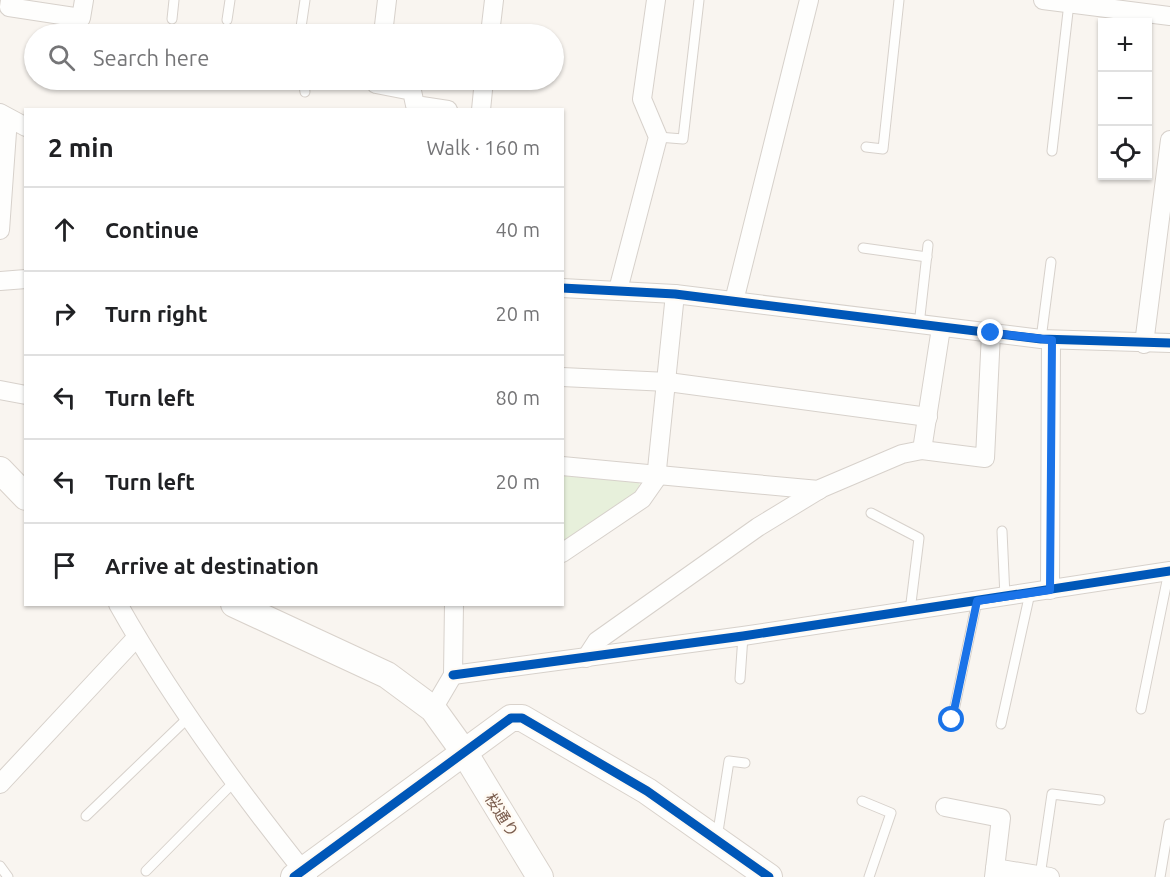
<!DOCTYPE html>
<html lang="en">
<head>
<meta charset="utf-8">
<style>
  body { margin:0; font-family:Ubuntu,"Noto Sans JP",sans-serif; background:#f2f2f2; color:#202124 }
  .controls { position:absolute; right:18px; top:18px; display:grid; overflow:hidden; border-radius:0px; box-shadow:0 2px 4px #0004 }
  .controls button { width:54px; height:54px; display:grid; place-items:center; padding:0; border:0; border-bottom:2px solid #e0e0e0; background:#fff; color:#202124; font:30px sans-serif }
  .stop { position:absolute; width:18px; height:18px; margin:-14px; border:4px solid #1a73e8; border-radius:50%; background:#fff }
  .stop.end { background:#1a73e8; border-color:#fff; box-shadow:0 2px 6px #0008 }
  .list { margin:0; padding:0; list-style:none }
  h2 { display:flex; justify-content:space-between; align-items:center; height:78px; margin:0; padding:0 24px; font-size:26px }
  h2 small { font-size:20px; font-weight:400; color:#757577 }
  .list li { display:grid; grid-template-columns:39px 1fr auto; gap:18px; align-items:center; box-sizing:border-box; height:84px; padding:0 24px; border-top:2px solid #e0e0e0 }
  .list b { display:block; font-size:22px; white-space:nowrap }
  .list em { font-size:20px; font-style:normal; color:#757577 }
  .icon { flex:none; width:33px; height:33px; fill:none; stroke:currentColor; stroke-width:2; stroke-linecap:round; stroke-linejoin:round }
  .map { position:relative; flex:none; width:1170px; height:877px; overflow:hidden }
  .search { position:absolute; background:#fff; box-shadow:0 2px 4px #0004; left:24px; top:24px; width:540px; height:66px; display:flex; align-items:center; gap:15px; box-sizing:border-box; padding:0 21px; border-radius:33px; color:#757577; font-size:22px }
  .panel { position:absolute; background:#fff; box-shadow:0 2px 4px #0004; left:24px; top:108px; width:540px; height:498px; border-radius:0px }
  .map>svg:first-child { display:block }
  .green { fill:#e7f0db }
  .lines { fill:none; stroke-linecap:round; stroke-linejoin:round }
  .lane-casing { stroke:#d7d1cb; stroke-width:11 }
  .street-casing { stroke:#d7d1cb; stroke-width:20 }
  .secondary-casing { stroke:#d9d2cb; stroke-width:28 }
  .lane { stroke:#fefefd; stroke-width:9 }
  .street { stroke:#fefefd; stroke-width:18 }
  .secondary { stroke:#fefefd; stroke-width:26 }
  .cycleway-casing { stroke:#fffaf3; stroke-width:13 }
  .cycleway { stroke:#0057b8; stroke-width:9 }
  .route { stroke:#1a73e8; stroke-width:8 }
  .labels { text-anchor:middle; dominant-baseline:central; stroke-width:5; stroke-linejoin:round; paint-order:stroke }
  .street-label { font-size:16px; fill:#7a5c4d; stroke:#fffaf3 }
</style>
</head>
<body>
<div class="map">
<svg width="1170" height="877" viewBox="0 0 1170 877">
  <rect width="100%" height="100%" fill="#f9f5f0"/>
  <path class="green" d="M562,471L639,478L640,492L563,546Z"/>
  <g class="lines">
    <defs>
      <g id="lane">
        <path d="M172,19L174,0"/>
        <path d="M227,20L230,0"/>
        <path d="M300,34L305,0"/>
        <path d="M303,80L305,92"/>
        <path d="M658,137L683,139L699,0"/>
        <path d="M866,147L883,149L899,0"/>
        <path d="M1052,151L1069,3"/>
        <path d="M863,248L927,257"/>
        <path d="M919,325L928,245"/>
        <path d="M1041,339L1051,262"/>
        <path d="M871,513L919,538L910,611"/>
        <path d="M1002,531L1005,597"/>
        <path d="M740,679L743,636"/>
        <path d="M1141,709L1169,571"/>
        <path d="M952,720L977,601"/>
        <path d="M1001,724L1030,593"/>
        <path d="M862,801L891,813L869,877"/>
        <path d="M86,816L190,716"/>
        <path d="M717,838L729,761L745,763"/>
        <path d="M0,866L8,877"/>
        <path d="M146,871L235,781"/>
        <path d="M1040,876L1052,794L1100,800"/>
        <path d="M1160,877L1169,824"/>
      </g>
      <g id="street">
        <path d="M10,0L9,7L81,18L84,0"/>
        <path d="M1043,0L1170,16"/>
        <path d="M383,34L387,0"/>
        <path d="M490,34L494,0"/>
        <path d="M377,80L376,84L412,91L415,105L448,110"/>
        <path d="M481,110L484,80"/>
        <path d="M0,113L26,127"/>
        <path d="M0,230L8,118"/>
        <path d="M0,281L26,279"/>
        <path d="M562,288L675,294L1041,339L1170,343"/>
        <path d="M618,290L658,137L642,99L656,0"/>
        <path d="M734,301L809,0"/>
        <path d="M1144,344L1170,140"/>
        <path d="M562,377L668,382L928,417"/>
        <path d="M0,390L26,395"/>
        <path d="M922,450L985,458L991,333"/>
        <path d="M562,466L819,490"/>
        <path d="M562,553L642,499L656,479L675,294"/>
        <path d="M1050,590L1051,340"/>
        <path d="M118,604C172,700 239,791 308,877"/>
        <path d="M586,658L597,641L758,527L822,488L902,454L922,450L941,328"/>
        <path d="M453,675L743,636L1170,571"/>
        <path d="M433,709L453,675L454,604"/>
        <path d="M0,784L137,637"/>
        <path d="M945,807L1001,818L994,877"/>
        <path d="M995,868L1050,877"/>
      </g>
      <g id="secondary">
        <path d="M0,470L26,497"/>
        <path d="M234,604L387,675L433,709L464,752L540,877"/>
        <path d="M294,877L511,718H522L647,791L769,877"/>
      </g>
    </defs>
    <use href="#lane" class="lane-casing"/>
    <use href="#street" class="street-casing"/>
    <use href="#secondary" class="secondary-casing"/>
    <use href="#lane" class="lane"/>
    <use href="#street" class="street"/>
    <use href="#secondary" class="secondary"/>
    <defs>
      <g id="cycleway">
        <path d="M562,288L675,294L1041,339L1170,343"/>
        <path d="M453,675L743,636L1170,571"/>
        <path d="M294,877L511,718H522L647,791L769,877"/>
      </g>
    </defs>
    <use href="#cycleway" class="cycleway-casing"/>
    <use href="#cycleway" class="cycleway"/>
  </g>
  <g class="lines">
    <path class="route" d="M952,720L977,601L1050,590L1052,340L991,333"/>
  </g>
  <g class="labels">
    <g class="street-label">
      <text transform="translate(502 815) rotate(58)">桜通り</text>
    </g>
  </g>
</svg>
<div class="controls">
<button>+</button>
<button>−</button>
<button><svg class="icon" aria-label="locate" viewBox="0 0 24 24"><circle cx="12" cy="12" r="6"/><path d="M12 2v4M12 18v4M2 12h4M18 12h4"/></svg></button>
</div>
<div class="stop" style="left:952px;top:720px"></div>
<div class="stop end" style="left:991px;top:333px"></div>
<div class="search"><svg class="icon" aria-label="search" viewBox="0 0 24 24"><circle cx="10" cy="10" r="6"/><path d="M15 15l6 6"/></svg>Search here</div>
<section class="panel">
<h2>2 min<small>Walk · 160 m</small></h2>
<ul class="list">
<li><svg class="icon" aria-label="ahead" viewBox="0 0 24 24"><path d="M12 20V5M6 11l6-6 6 6"/></svg><div><b>Continue</b></div><em>40 m</em></li>
<li><svg class="icon" aria-label="right" viewBox="0 0 24 24"><path d="M7 20v-9h11M14 6l5 5-5 5"/></svg><div><b>Turn right</b></div><em>20 m</em></li>
<li><svg class="icon" aria-label="left" viewBox="0 0 24 24"><path d="M17 20v-9H6M10 6l-5 5 5 5"/></svg><div><b>Turn left</b></div><em>80 m</em></li>
<li><svg class="icon" aria-label="left" viewBox="0 0 24 24"><path d="M17 20v-9H6M10 6l-5 5 5 5"/></svg><div><b>Turn left</b></div><em>20 m</em></li>
<li><svg class="icon" aria-label="arrive" viewBox="0 0 24 24"><path d="M6 21V4h12l-3 4 3 4H6"/></svg><div><b>Arrive at destination</b></div></li>
</ul>
</section>
</div>
</body>
</html>
